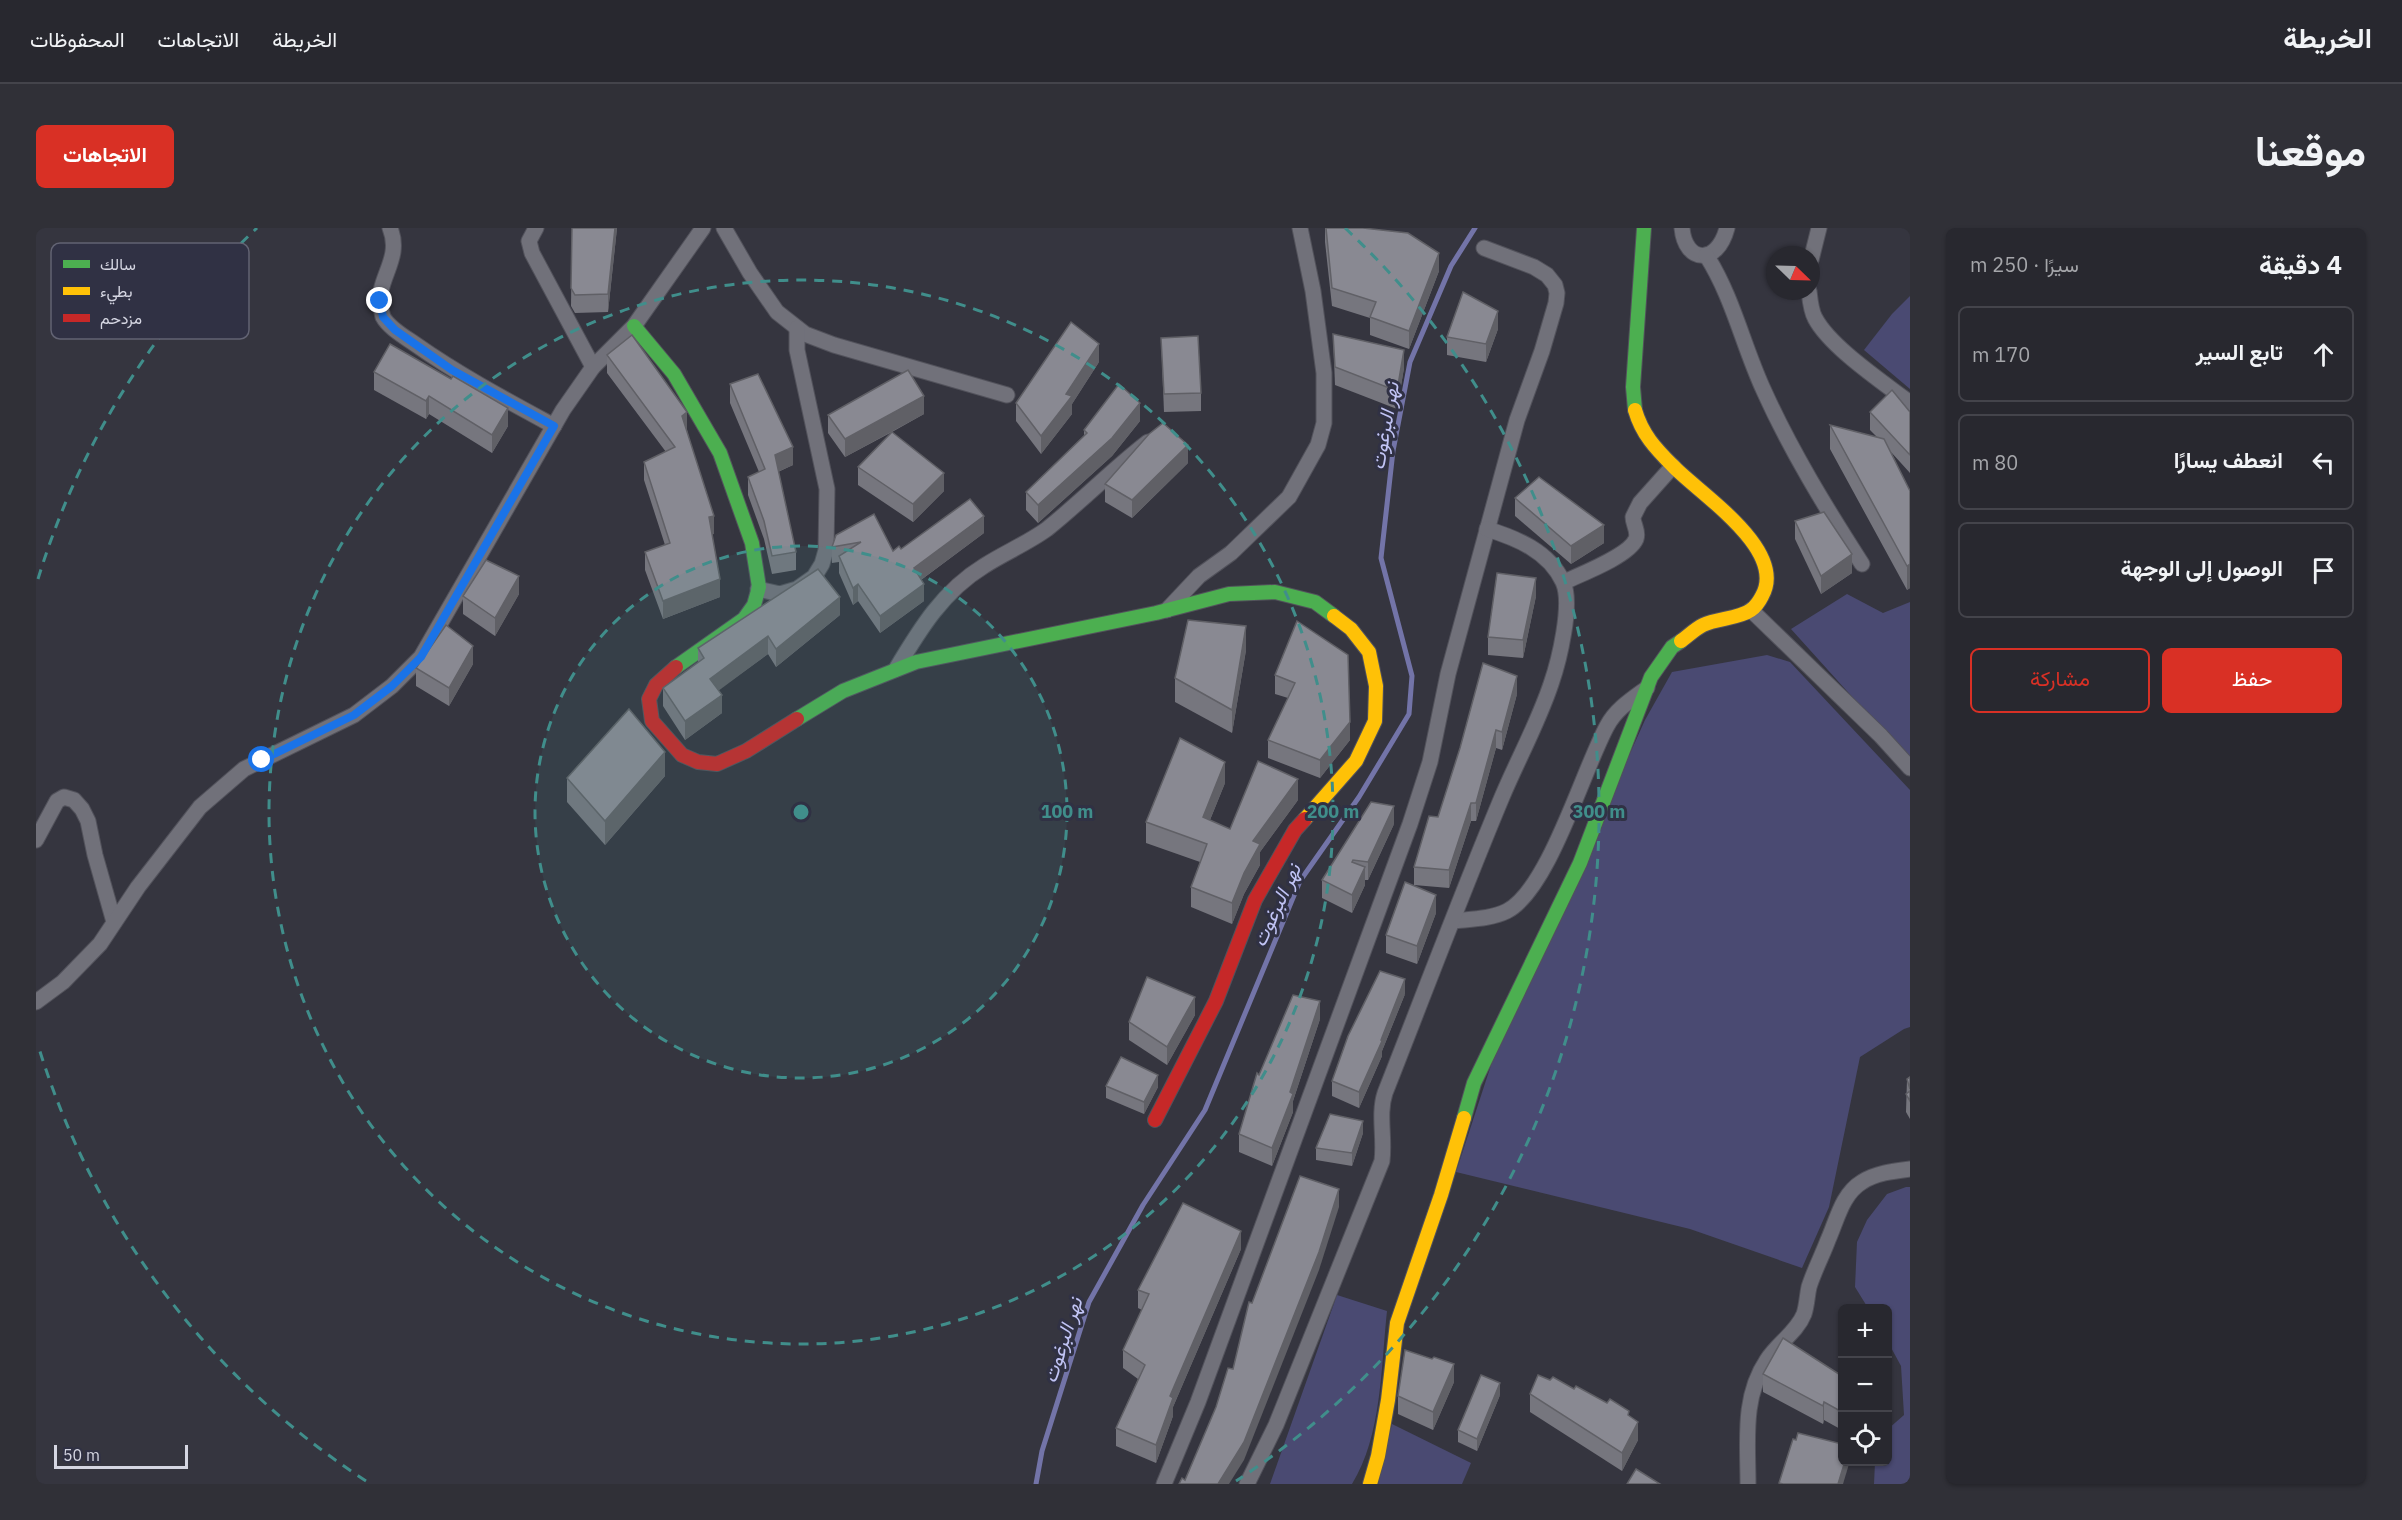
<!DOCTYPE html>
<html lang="ar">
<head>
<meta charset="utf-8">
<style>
  body { margin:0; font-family:"IBM Plex Sans",Vazirmatn,sans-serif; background:#303037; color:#f1f3f6; direction:rtl }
  .controls { position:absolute; right:18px; bottom:18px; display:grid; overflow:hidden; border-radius:9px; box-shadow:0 2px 4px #0004 }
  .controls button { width:54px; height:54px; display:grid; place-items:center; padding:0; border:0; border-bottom:2px solid #44444b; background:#28282f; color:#f1f3f6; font:30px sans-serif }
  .compass { position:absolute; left:1730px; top:18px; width:54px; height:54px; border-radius:50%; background:#28282f; box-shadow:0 2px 4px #0004; rotate:113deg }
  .scale { position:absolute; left:18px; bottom:15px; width:134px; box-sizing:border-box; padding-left:6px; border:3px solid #d5d6e2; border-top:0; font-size:16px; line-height:21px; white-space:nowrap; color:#d5d6e2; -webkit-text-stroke:4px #303144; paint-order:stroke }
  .stop { position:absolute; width:18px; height:18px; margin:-14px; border:4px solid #1a73e8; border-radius:50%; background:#fff }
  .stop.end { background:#1a73e8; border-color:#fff; box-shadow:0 2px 6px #0008 }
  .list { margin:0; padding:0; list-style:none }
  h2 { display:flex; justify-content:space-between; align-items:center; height:78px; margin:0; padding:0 24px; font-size:26px }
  h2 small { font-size:20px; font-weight:400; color:#a5a6aa }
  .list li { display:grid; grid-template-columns:39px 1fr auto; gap:18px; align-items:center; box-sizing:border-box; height:96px; margin:0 12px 12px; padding:0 12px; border:2px solid #44444b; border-radius:9px }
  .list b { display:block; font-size:22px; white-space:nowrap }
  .list em { font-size:20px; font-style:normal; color:#a5a6aa }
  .actions { display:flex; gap:12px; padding:18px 24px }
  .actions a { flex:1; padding:14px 0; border:2px solid #d93025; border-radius:9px; text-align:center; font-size:21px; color:#d93025 }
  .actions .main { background:#d93025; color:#fff }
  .icon { flex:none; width:33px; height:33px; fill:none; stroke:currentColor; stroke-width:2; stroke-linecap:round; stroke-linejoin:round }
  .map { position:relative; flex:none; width:1874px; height:1256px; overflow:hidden; direction:ltr; border-radius:9px }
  header { display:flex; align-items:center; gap:36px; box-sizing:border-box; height:84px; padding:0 30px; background:#28282f; border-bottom:2px solid #44444b }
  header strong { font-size:28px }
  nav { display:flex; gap:33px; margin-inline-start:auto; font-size:21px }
  .intro { display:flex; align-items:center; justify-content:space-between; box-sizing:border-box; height:144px; padding:0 36px }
  h1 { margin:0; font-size:42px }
  .button { padding:15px 27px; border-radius:9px; background:#d93025; color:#fff; font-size:21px; font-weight:700 }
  main { display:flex; gap:36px; padding:0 36px }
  aside { flex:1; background:#28282f; border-radius:9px; box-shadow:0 2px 4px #0004 }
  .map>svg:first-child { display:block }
  .green { fill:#4a4a72 }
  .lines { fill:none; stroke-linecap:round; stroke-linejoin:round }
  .stream { stroke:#7374a8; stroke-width:5 }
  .street-casing { stroke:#52525b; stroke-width:17 }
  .fast-casing { stroke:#52525b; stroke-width:16 }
  .slow-casing { stroke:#52525b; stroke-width:16 }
  .jam-casing { stroke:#52525b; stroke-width:16 }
  .street { stroke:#71717a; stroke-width:15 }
  .fast { stroke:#4caf50; stroke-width:14 }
  .slow { stroke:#ffc107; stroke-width:14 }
  .jam { stroke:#c62828; stroke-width:14 }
  .wall { fill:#76767e }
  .shaded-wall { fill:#606066 }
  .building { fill:#898992; stroke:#606066; stroke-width:1.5 }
  .route { stroke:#1a73e8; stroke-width:8 }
  .ring { fill:none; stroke:#408e8b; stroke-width:3; stroke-dasharray:10 8 }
  .labels { text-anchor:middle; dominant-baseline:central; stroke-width:6; stroke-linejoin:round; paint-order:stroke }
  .water-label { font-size:20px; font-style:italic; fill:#c1c4f5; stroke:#303144 }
  .key { fill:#303144; stroke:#626373; stroke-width:1.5 }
  .key-label { font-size:16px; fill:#d5d6e2 }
  .centre { fill:#408e8b; stroke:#303144; stroke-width:3 }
  .ring-label { font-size:18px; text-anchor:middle; font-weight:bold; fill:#408e8b; stroke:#303144; stroke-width:6; stroke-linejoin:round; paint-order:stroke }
</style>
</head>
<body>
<header>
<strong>الخريطة</strong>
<nav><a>الخريطة</a><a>الاتجاهات</a><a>المحفوظات</a></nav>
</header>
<div class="intro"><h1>موقعنا</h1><a class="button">الاتجاهات</a></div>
<main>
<aside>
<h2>4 دقيقة<small>سيرًا · 250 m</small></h2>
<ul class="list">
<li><svg class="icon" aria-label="ahead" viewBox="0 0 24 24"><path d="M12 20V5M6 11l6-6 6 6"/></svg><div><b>تابع السير</b></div><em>170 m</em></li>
<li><svg class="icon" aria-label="left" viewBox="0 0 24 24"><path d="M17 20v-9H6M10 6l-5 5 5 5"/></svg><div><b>انعطف يسارًا</b></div><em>80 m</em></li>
<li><svg class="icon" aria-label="arrive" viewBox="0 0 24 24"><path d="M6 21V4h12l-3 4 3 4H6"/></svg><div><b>الوصول إلى الوجهة</b></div></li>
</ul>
<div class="actions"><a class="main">حفظ</a><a>مشاركة</a></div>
</aside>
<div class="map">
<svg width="1874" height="1256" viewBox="0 0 1874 1256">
  <rect width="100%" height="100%" fill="#35353f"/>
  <g class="green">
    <path d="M1874,68V161L1828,122L1856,86Z"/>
    <path d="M1811,366L1847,385L1874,374V533L1755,401Z"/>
    <path d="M1731,427L1754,434L1874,562V799L1868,801L1824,829L1793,979L1766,1040L1654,1001L1420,944L1458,828L1609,492L1636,444Z"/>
    <path d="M1870,959H1874V1256H1838L1839,1234H1852V1201L1868,1187L1865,1138L1852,1114V1080H1832L1819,1059L1821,1014L1831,992L1851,966Z"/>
    <path d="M1301,1067L1351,1083C1345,1138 1346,1208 1316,1256H1234Z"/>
    <path d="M1356,1196L1435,1235L1426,1256H1342Z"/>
  </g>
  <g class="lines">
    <path class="stream" d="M1000,1256L1006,1223L1053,1074L1107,977L1169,882L1264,653L1323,569L1373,486L1376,448L1345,330L1357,223L1374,134L1415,38L1439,0"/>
    <defs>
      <g id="street">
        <path d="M354,0C367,32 339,51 345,80C345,81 347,89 347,89C353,100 369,109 379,116C423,147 470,172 518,198"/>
        <path d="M500,0L493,13L496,25L557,139"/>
        <path d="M688,0L714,45L741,84L769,106L798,117L971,167"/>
        <path d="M1646,0C1649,35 1681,38 1691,0"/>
        <path d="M1670,27C1697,69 1707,118 1728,163C1755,223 1790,280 1826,336"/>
        <path d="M1775,32L1783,0"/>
        <path d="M1773,63C1774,72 1775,83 1779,90C1794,119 1848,155 1874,175"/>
        <path d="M1528,354C1545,346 1593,328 1600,311C1603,303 1597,297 1597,289L1604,275L1637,238"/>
        <path d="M722,361L744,366L761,361L778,349L786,336L790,322L791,261L761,122V100"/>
        <path d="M1131,382L1163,348L1195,325L1253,269L1282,217L1288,195V145L1277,63L1264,0"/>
        <path d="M1715,382L1845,508L1874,540"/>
        <path d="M860,441C884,401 907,363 948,338C968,325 992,315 1011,301C1046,273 1077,241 1112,214"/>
        <path d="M0,612L21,573L28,569L38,572L46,581L52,593L59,627L78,694"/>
        <path d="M1417,693C1435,691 1455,691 1471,683C1513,661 1547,542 1571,498C1580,481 1596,471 1611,460"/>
        <path d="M0,774L27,754L64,716L102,659L164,579L208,541L318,487L356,458L385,429L527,182L557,139L598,98L667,0"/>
        <path d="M1128,1256L1162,1174L1374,596L1394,534L1412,446L1481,192L1506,123L1520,75L1521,65L1519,57L1511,47L1498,39L1448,20"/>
        <path d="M1211,1256L1240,1197L1346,933C1349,910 1342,886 1349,865C1388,766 1425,667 1466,569C1482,531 1502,495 1515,456C1523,433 1537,376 1527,354C1513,323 1480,310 1451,301"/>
        <path d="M1712,1256C1712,1213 1706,1169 1731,1132C1742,1115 1761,1104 1768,1086C1771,1077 1771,1068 1773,1059C1778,1043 1786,1028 1792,1012C1801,992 1806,966 1826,954C1840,945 1858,943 1874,941"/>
      </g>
      <g id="fast">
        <path d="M598,98L638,146L684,225L716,315L723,359L718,377L708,391L640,439"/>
        <path d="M1599,182L1597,159L1608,0"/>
        <path d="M761,491L807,463L880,434L1120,385L1193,366L1239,364L1279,374L1298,388"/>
        <path d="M1428,890L1438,855L1544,635L1615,449L1636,419L1645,413"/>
      </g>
      <g id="slow">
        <path d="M1599,182C1606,206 1619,220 1637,238C1664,266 1752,322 1726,368C1724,372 1719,379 1715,382C1702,391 1681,390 1667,397C1659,401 1652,408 1645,413"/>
        <path d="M1269,591L1320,533L1339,493L1340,458L1333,424L1315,401L1298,388"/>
        <path d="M1334,1256L1342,1228L1352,1172L1361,1095L1405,967L1428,890"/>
      </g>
      <g id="jam">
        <path d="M640,439L620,457L613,471L616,493L646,527L662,534L681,536L710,523L761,491"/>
        <path d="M1119,892L1180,773L1219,672L1259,602L1269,591"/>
      </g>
    </defs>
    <use href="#street" class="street-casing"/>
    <use href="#fast" class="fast-casing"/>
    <use href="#slow" class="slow-casing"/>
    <use href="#jam" class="jam-casing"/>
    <use href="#street" class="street"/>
    <use href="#fast" class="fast"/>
    <use href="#slow" class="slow"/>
    <use href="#jam" class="jam"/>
  </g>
  <g class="wall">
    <path d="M536,0H581L572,84L539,85L535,78Z"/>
    <path d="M1289,0H1327L1403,43L1373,121L1334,107V90L1296,78L1289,14Z"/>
    <path d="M1462,101L1450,134L1411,127V109Z"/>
    <path d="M1297,106L1368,140L1361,181L1299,157Z"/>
    <path d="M1125,110L1165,165V183L1128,184Z"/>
    <path d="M571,127L651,202L678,306H676L684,369L627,391L609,342V324L629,317L608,252V234L630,224L571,145Z"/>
    <path d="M1063,134L1036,176V186L1005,226L980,193V175Z"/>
    <path d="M338,144L472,198L456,225L393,186L390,191L338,162Z"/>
    <path d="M694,156L757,237L742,244L760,324V342L736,346L728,311L712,267V249L723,244L694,175Z"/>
    <path d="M1834,184H1874V245L1855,224L1874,263V360L1871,362L1794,221V197L1841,209L1834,202Z"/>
    <path d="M888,186L856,204L908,263L877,294L822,257V239L856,204L809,229L792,205V187Z"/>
    <path d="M1104,193L1076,228L1002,295L990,282V264L1048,208V202Z"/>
    <path d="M1152,235L1096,290L1069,274V256Z"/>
    <path d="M1479,270L1568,315L1535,336L1479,288Z"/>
    <path d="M838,286L857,323L948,305L885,352L888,373L844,405L822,373L817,377L803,345V334L796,335V319Z"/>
    <path d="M1759,293L1816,345L1785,366L1759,311Z"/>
    <path d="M483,366L459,408L427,386V368Z"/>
    <path d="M1500,368L1487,430L1452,427V409Z"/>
    <path d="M804,387L740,439L732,426L682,462L686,485L649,512L627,478V460L662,435V420Z"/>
    <path d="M1261,393L1314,512L1284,550L1232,530V512L1252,470L1239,466V447Z"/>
    <path d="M1210,422L1196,505L1139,474V450Z"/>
    <path d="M437,436L413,478L380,458V440Z"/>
    <path d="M1481,466L1466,522L1460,520L1440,593H1435L1413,660L1378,657V639L1402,589L1424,520Z"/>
    <path d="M629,548L569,617L531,574V550Z"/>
    <path d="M1189,555L1174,592L1194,601L1262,572L1224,624V637L1208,666L1196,696L1155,679V659L1164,634L1110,615V594Z"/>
    <path d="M1358,596L1332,652H1329V657L1316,685L1286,670V652Z"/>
    <path d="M1400,685L1381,736L1350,725V707Z"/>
    <path d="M1369,766L1346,823V828L1323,880L1296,868V853Z"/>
    <path d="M1159,787L1131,837L1093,812V794Z"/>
    <path d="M1284,791L1257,873V884L1236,938L1203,924V906L1223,847Z"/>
    <path d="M1874,849V891L1870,884L1871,851Z"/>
    <path d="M1070,858L1122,859L1108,886L1070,870Z"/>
    <path d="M1327,905L1316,938L1280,932V920Z"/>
    <path d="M1205,1021L1137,1179V1188L1120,1235L1080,1218V1200L1102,1151L1087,1140V1122L1106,1082L1102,1080V1062Z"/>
    <path d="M1727,1146L1806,1148V1202L1788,1192L1787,1196L1727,1164Z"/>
    <path d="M1514,1152L1538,1161L1593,1188L1602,1212L1586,1243L1494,1184V1166Z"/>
    <path d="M1418,1154L1397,1202L1362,1186V1168Z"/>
    <path d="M1464,1167L1441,1223L1422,1214V1202Z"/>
  </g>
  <g class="shaded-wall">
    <path d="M579,0H581L572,84V66Z"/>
    <path d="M1403,25V43L1373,121V103Z"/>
    <path d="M1462,83V101L1450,134V116Z"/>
    <path d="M1063,116V134L1036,176V186L1005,226V208L1030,166Z"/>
    <path d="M1368,122V140L1361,181V163Z"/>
    <path d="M393,168V186L390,191V173Z"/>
    <path d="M888,168V186L809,229V211Z"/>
    <path d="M1104,175V193L1076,228L1002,295V277Z"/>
    <path d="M472,180V198L456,225V207Z"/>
    <path d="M651,184V202L646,206V188Z"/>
    <path d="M1152,217V235L1096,290V272Z"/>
    <path d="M757,219V237L739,245V227Z"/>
    <path d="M908,245V263L877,294V276Z"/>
    <path d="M678,288V306L673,307V289Z"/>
    <path d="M948,288V305L878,357V340Z"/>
    <path d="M1568,297V315L1535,336V318Z"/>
    <path d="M1816,326V345L1785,366V348Z"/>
    <path d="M1874,336V360L1871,362V338Z"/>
    <path d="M483,348V366L459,408V390Z"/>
    <path d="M1500,350V368L1487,430V412Z"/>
    <path d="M684,351V369L627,391V373Z"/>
    <path d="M822,356V373L817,377V360Z"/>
    <path d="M888,356V373L844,405V388Z"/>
    <path d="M804,369V387L740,439V421Z"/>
    <path d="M1210,398V422L1196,505V482Z"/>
    <path d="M732,408V426L674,469V451Z"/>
    <path d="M437,418V436L413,478V460Z"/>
    <path d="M1481,448V466L1466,522V504Z"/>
    <path d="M686,467V485L649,512V493Z"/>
    <path d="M1314,494V512L1284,550V532Z"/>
    <path d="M1460,502V520L1440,593V575Z"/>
    <path d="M629,524V548L569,617V593Z"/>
    <path d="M1189,534V555L1167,609V589Z"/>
    <path d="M1262,551V572L1224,624V637L1208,666L1196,696V675L1217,613Z"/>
    <path d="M1435,575V593L1413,660V642Z"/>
    <path d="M1358,578V596L1332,652V634Z"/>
    <path d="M1329,639V657L1316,685V667Z"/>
    <path d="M1400,667V685L1381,736V718Z"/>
    <path d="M1369,751V766L1346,823V828L1323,880V864Z"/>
    <path d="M1159,769V787L1131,837V819Z"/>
    <path d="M1284,773V791L1257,873V884L1236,938V920Z"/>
    <path d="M1122,847V859L1108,886V874Z"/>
    <path d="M1327,893V905L1316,938V925Z"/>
    <path d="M1303,961V979L1283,1042L1208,1232L1193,1256H1182Z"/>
    <path d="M1205,1003V1021L1137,1179V1188L1120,1235V1217L1134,1168Z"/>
    <path d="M1418,1136V1154L1397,1202V1184Z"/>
    <path d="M1464,1155V1167L1441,1223V1211Z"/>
    <path d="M1788,1174V1192L1787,1196V1178Z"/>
    <path d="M1602,1194V1212L1586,1243V1225Z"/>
    <path d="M1809,1233H1813V1236L1807,1256H1802Z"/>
  </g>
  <g class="building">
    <path d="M536,0H579L572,66L539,67L535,60Z"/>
    <path d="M1290,0H1327L1372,5L1403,25L1373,103L1334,89L1340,74L1296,60Z"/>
    <path d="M1427,64L1462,83L1450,116L1411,109Z"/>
    <path d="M1035,94L1063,116L1030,166L1036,168L1005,208L980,175Z"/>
    <path d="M1297,106L1368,122L1361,163L1299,139Z"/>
    <path d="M596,107L651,184L646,188L678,288L673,289L684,351L627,373L609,324L634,315L608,234L639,219L571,127Z"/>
    <path d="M1162,108L1165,165L1128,166L1125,110Z"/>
    <path d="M354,116L415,151L417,148L472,180L456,207L393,168L390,173L338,144Z"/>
    <path d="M872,142L888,168L809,211L792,187Z"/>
    <path d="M722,146L757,219L739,227L760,324L736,328L728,293L712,249L729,241L694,156Z"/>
    <path d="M1083,156L1104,175L1076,210L1002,277L990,264L1051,205L1048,202Z"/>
    <path d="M1856,162L1874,184V227L1834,184Z"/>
    <path d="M1127,195L1152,217L1096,272L1069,256L1113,206Z"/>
    <path d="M1794,197L1848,211L1874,263V336L1871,338Z"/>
    <path d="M856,204L908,245L877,276L822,239Z"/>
    <path d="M1503,249L1568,297L1535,318L1479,270Z"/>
    <path d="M934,271L948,288L878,340L888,356L844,388L822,356L817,360L803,328L825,314L796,319L800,307L838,286L857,323L863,318L865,321Z"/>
    <path d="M1788,284L1816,326L1785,348L1759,293Z"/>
    <path d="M450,332L483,348L459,390L427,368Z"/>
    <path d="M782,341L804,369L740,421L732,408L674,451L686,467L649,493L627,460L668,430L662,420Z"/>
    <path d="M1461,345L1500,350L1487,412L1452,409Z"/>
    <path d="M1152,392L1210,398L1196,482L1139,450Z"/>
    <path d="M1261,393L1312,427L1314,494L1284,532L1232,512L1259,455L1239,447Z"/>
    <path d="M410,397L437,418L413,460L380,440Z"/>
    <path d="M1447,435L1481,448L1466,504L1460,502L1440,575H1435L1413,642L1378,639L1393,588L1402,589L1424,520Z"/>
    <path d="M593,481L629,524L569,593L531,550Z"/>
    <path d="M1144,510L1189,534L1167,589L1194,601L1222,533L1262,551L1217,613L1224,616L1208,645L1196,675L1155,659L1171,616L1110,594Z"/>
    <path d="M1335,574L1358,578L1332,634L1317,632L1316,634L1329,639L1316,667L1286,652Z"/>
    <path d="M1369,654L1400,667L1381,718L1350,707Z"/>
    <path d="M1344,743L1369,751L1345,812L1346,813L1323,864L1296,853L1312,808Z"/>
    <path d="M1111,749L1159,769L1131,819L1093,794Z"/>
    <path d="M1257,767L1284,773L1254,864L1257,866L1236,920L1203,906L1221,845L1223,847Z"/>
    <path d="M1085,829L1122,847L1108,874L1070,858Z"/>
    <path d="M1874,849V861L1871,851Z"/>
    <path d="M1874,863V873L1870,866Z"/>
    <path d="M1294,886L1327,893L1316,925L1280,920Z"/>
    <path d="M1264,948L1303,961L1283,1024L1208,1214L1182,1256H1143L1146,1250L1149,1252L1180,1179L1192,1140L1197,1141L1213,1074L1216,1075Z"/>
    <path d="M1147,975L1205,1003L1134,1168L1137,1170L1120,1217L1080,1200L1109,1137L1087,1122L1113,1066L1102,1062Z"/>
    <path d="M1747,1110L1806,1148V1184L1788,1174L1787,1178L1727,1146Z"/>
    <path d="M1369,1122L1396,1131L1398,1129L1418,1136L1397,1184L1362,1168Z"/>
    <path d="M1445,1147L1464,1155L1441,1211L1422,1202Z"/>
    <path d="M1502,1147L1514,1152L1517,1149L1538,1161L1540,1158L1571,1175L1574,1171L1593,1183L1592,1187L1602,1194L1586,1225L1494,1166Z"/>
    <path d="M1762,1205L1806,1216V1233H1809L1802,1256H1747L1743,1255L1757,1211L1760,1212Z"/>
    <path d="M1600,1241L1624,1256H1591Z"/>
  </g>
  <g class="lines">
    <path class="route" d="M226,532L318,487L356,458L385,429L518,198L416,142L359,102L347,89L344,73"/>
  </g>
  <circle cx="765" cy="584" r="266" fill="#408e8b" fill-opacity=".12"/>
  <g class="ring">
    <circle cx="765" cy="584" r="266"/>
    <circle cx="765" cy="584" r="532"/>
    <path d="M330 1253A798 798 0 0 1 2 817M2 351A798 798 0 0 1 221 0M1309 0A798 798 0 0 1 1200 1253"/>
  </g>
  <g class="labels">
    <g class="water-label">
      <text transform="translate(1348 198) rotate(-80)">نهر البرغوت</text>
      <text transform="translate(1240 677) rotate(-65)">نهر البرغوت</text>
      <text transform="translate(1026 1112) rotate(-72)">نهر البرغوت</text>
    </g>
  </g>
  <rect x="15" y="15" width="198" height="96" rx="9" class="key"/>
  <rect x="27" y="32" width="27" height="8" fill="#4caf50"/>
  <rect x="27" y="59" width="27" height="8" fill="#ffc107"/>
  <rect x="27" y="86" width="27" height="8" fill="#c62828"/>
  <g class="key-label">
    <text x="64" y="42">سالك</text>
    <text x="64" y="69">بطيء</text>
    <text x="64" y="96">مزدحم</text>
  </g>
  <circle cx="765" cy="584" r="9" class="centre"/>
  <g class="ring-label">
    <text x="1031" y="590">100 m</text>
    <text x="1297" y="590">200 m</text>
    <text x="1563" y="590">300 m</text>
  </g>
</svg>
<div class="controls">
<button>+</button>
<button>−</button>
<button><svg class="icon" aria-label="locate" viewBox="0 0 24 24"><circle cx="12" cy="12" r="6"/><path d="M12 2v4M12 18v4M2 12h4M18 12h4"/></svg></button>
</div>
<svg class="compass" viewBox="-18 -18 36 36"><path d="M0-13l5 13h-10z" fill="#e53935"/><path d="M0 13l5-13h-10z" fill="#a5a6aa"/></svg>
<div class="scale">50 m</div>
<div class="stop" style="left:226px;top:532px"></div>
<div class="stop end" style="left:344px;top:73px"></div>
</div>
</main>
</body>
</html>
